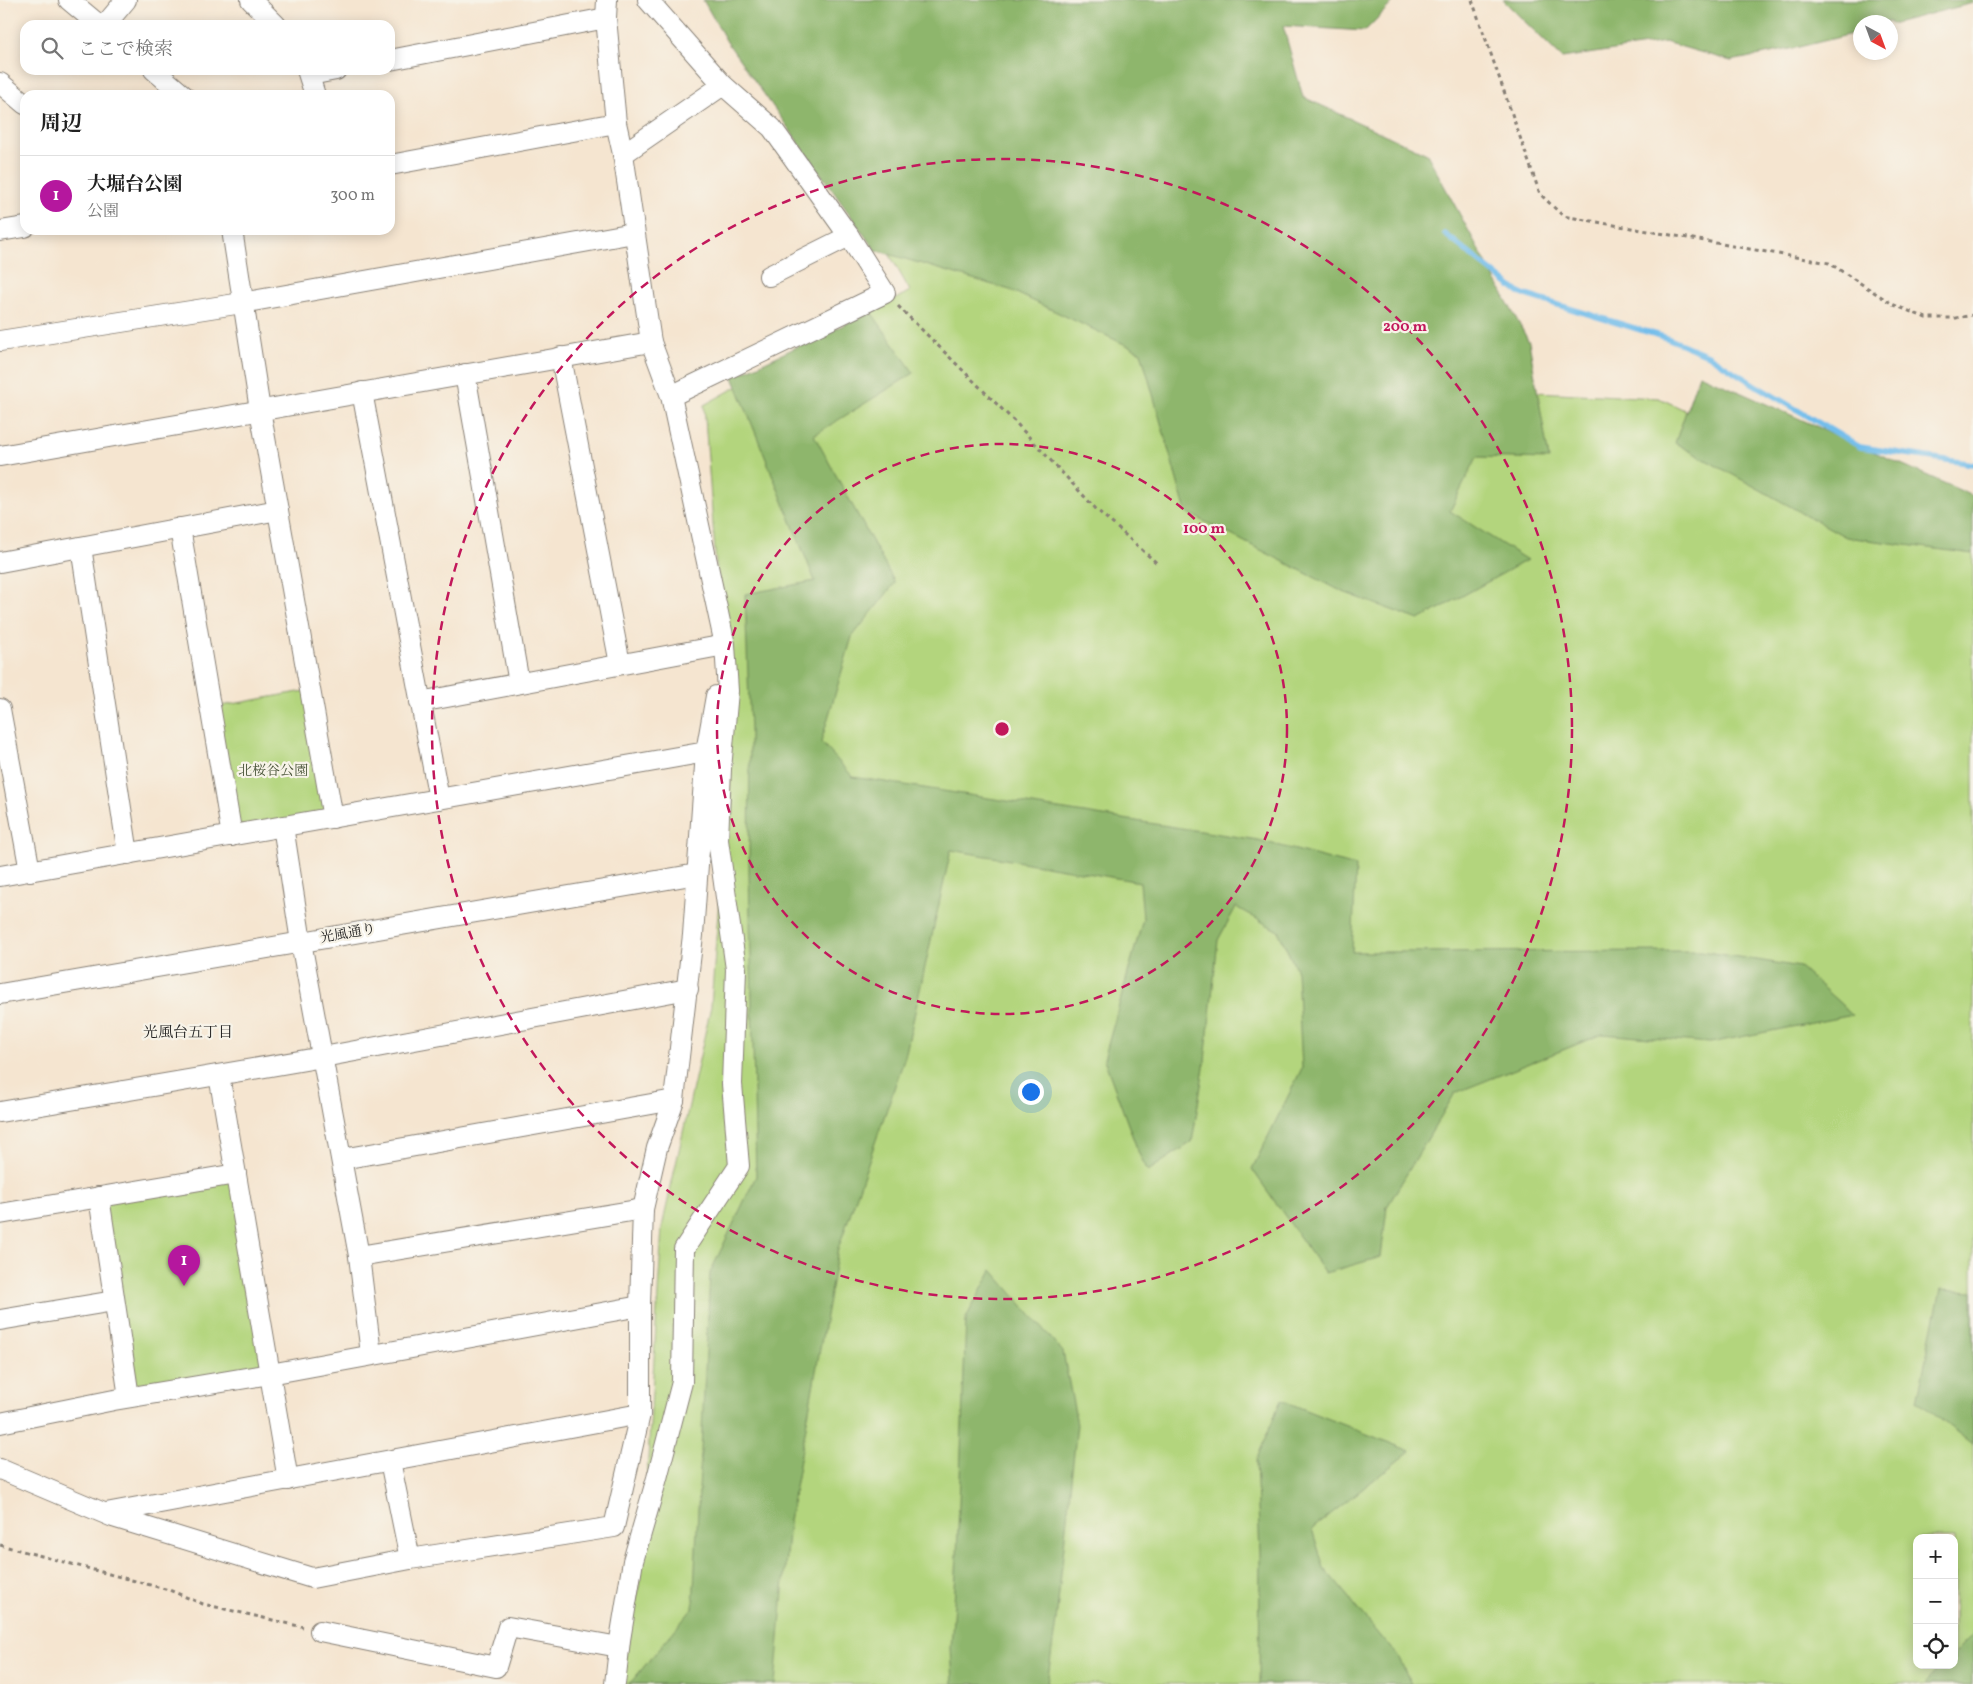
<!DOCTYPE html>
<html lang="ja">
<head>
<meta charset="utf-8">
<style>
  body { margin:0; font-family:Vollkorn,"Noto Serif JP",serif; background:#f6f6f6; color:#222 }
  .controls { position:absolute; right:15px; bottom:15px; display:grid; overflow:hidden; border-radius:10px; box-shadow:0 2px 12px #0003 }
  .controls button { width:45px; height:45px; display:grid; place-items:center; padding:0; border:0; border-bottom:1px solid #e0e0e0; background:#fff; color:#222; font:25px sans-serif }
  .compass { position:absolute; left:1853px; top:15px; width:45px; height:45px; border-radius:50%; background:#fff; box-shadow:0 2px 12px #0003; rotate:139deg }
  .you { position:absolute; left:1030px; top:1091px; width:18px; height:18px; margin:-12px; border:4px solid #fff; border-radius:50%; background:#1a73e8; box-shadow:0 0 0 8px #1a73e833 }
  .badge { display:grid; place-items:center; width:32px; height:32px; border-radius:50%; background:#b5179e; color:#fff; font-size:16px; font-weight:700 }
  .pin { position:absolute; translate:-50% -41px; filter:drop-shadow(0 1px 2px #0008) }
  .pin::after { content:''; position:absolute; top:26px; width:18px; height:15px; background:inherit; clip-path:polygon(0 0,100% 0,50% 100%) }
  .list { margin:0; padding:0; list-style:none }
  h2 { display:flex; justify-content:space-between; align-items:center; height:65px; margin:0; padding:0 20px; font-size:21px }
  h2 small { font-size:16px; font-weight:400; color:#767676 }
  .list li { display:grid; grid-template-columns:32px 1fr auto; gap:15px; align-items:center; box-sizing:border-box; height:80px; padding:0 20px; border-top:1px solid #e0e0e0 }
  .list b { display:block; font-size:19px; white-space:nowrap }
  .list p { margin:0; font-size:16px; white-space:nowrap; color:#767676 }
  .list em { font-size:16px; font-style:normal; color:#767676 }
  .icon { flex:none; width:28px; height:28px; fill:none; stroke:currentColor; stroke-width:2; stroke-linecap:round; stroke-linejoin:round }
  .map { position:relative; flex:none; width:1973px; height:1684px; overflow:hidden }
  .search { position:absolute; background:#fff; box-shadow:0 2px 12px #0003; left:20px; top:20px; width:375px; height:55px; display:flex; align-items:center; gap:12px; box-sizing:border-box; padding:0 18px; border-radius:15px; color:#767676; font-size:19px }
  .panel { position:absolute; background:#fff; box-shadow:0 2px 12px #0003; left:20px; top:90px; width:375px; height:145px; border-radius:15px }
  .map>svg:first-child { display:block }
  .green { fill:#b3d57d; stroke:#68784c; fill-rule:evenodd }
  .forest { fill:#8eb66c; stroke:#556944 }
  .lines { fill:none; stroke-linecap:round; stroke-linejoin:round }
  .stream { stroke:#72bdeb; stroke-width:5.5 }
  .minor-casing { stroke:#888076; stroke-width:22 }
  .path { stroke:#888076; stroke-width:3; stroke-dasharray:4 4; stroke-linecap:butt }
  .minor { stroke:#fff; stroke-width:20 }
  .ring { fill:none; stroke:#c2185b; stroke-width:2.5; stroke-dasharray:9 6 }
  .labels { text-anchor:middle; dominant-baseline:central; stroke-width:4.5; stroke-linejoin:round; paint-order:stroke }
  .park-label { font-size:14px; fill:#495439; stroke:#f7f3e8 }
  .street-label { font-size:14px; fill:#1c1c1c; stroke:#f7f3e8 }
  .neighbourhood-label { font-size:15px; fill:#1c1c1c; stroke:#f7f3e8 }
  .centre { fill:#c2185b; stroke:#f7f3e8; stroke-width:2.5 }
  .ring-label { font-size:15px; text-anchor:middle; font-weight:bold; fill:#c2185b; stroke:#f7f3e8; stroke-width:4.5; stroke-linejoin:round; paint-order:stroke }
</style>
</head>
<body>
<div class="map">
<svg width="1973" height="1684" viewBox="0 0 1973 1684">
  <rect width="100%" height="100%" fill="#f7f3e8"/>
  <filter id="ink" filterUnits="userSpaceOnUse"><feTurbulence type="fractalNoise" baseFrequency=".02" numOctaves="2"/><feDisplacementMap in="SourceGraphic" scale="10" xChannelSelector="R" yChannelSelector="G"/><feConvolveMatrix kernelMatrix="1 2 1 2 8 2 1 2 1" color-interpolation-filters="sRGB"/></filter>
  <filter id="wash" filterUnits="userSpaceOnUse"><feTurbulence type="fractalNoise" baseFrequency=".0096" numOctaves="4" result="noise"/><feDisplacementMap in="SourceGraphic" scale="20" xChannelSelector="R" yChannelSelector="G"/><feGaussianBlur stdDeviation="1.12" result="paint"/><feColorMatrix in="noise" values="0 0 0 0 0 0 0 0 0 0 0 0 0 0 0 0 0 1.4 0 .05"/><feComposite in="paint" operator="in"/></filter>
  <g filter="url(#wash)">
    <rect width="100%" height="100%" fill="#f5e5d0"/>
    <g class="green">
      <path d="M834,155L1495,390L1659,398L1973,545V1684H620L641,1575L662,1227L711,1006L730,752L704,405L910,291ZM1917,1538H1954V1665H1917Z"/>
      <path d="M310,690L333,818L232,836L210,708Z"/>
      <path d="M236,1174L270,1374L129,1397L99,1197Z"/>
    </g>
    <g class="forest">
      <path d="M703,0H1395L1365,31L1283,26L1303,97L1427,154L1529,342L1549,459L1477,457L1450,511L1527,560L1419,620L1343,592L1186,512L1141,352L1010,290L875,250L727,42Z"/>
      <path d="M1503,0H1973V3L1891,24L1890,22H1860V32L1795,48L1731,61L1665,42L1562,58Z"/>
      <path d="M871,312L914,373L814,435L895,583L852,637L821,742L853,777L1258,840L1356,866L1352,952L1701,951L1800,967L1853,1015L1710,1043L1603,1034L1455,1093L1387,1207L1381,1257L1325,1273L1252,1169L1302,1068L1297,971L1278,931L1236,907L1218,940L1205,1061L1192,1142L1148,1171L1139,1154L1104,1059L1143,919L1140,882L951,850L905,1057L838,1249L789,1521L775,1684H627L632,1681L693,1608L710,1273L756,1176L749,872L750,730L745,594L815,581L733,377Z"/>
      <path d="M1699,374L1973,496V554L1846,537L1675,443Z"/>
      <path d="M992,1270L1063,1352L1077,1424L1056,1621L1047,1684H953L951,1648L957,1557L966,1318Z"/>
      <path d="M1941,1289L1973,1291V1445L1917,1401Z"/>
      <path d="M1281,1400L1410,1451L1312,1529L1324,1568L1399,1658L1411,1684H1259L1260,1554L1256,1461Z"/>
      <path d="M1973,1633V1684H1926L1927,1681L1942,1665H1954V1652Z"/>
    </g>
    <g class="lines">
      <path class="stream" d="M1445,234L1519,293L1667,338L1708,355L1755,385L1860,447L1973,464"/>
    </g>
  </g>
  <g filter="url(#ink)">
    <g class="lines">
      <defs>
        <g id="minor">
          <path d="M69,0L99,25"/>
          <path d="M251,0L276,25"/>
          <path d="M607,0L606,18L616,123L623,154L651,342L671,396L725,645L728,691L721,769L718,840L736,969L732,1084L739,1166L684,1249L682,1382L657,1478L633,1561L620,1640L615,1684"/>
          <path d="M648,0L723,85L772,128L849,236L885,293L671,396"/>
          <path d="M105,25L126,0"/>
          <path d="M390,60L606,18"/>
          <path d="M154,70L183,95"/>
          <path d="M307,70L315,95"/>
          <path d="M310,75L336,70"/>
          <path d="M0,83L25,104"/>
          <path d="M623,154L723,85"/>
          <path d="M390,165L616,123"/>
          <path d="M232,230L260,410L333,818"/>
          <path d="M0,231L25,227"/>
          <path d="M769,276L849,236"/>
          <path d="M0,341L242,303L634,233"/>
          <path d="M561,357L620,664"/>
          <path d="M465,374L519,683"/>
          <path d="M362,392L439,799"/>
          <path d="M0,456L651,342"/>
          <path d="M180,528L232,836"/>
          <path d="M81,547L128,854"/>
          <path d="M0,562L278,510"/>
          <path d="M420,702L725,645"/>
          <path d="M0,709L30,871"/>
          <path d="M283,826L301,942L359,1256L371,1354"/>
          <path d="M0,876L706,752"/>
          <path d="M0,994L697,874"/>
          <path d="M219,1075L288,1480"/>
          <path d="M0,1112L323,1057L688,989"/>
          <path d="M342,1159L674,1100"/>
          <path d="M99,1197L129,1397"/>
          <path d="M0,1214L236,1174"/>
          <path d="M359,1256L643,1209"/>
          <path d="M0,1320L114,1301"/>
          <path d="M0,1423L114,1400L270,1374L640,1306"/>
          <path d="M390,1461L410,1559"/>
          <path d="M0,1469L113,1517L312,1578L410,1559L614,1527L640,1414V1306L643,1209L657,1148L674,1100L693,935L706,752L716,696"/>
          <path d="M106,1513L640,1414"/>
          <path d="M320,1631L496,1667L508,1627L619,1647"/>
        </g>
      </defs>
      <use href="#minor" class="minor-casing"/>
      <g class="path">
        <path d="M1472,0L1540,194L1563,216L1829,263L1894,305L1926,318H1956L1973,315"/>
        <path d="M898,306L1016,423L1096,509L1159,565"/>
        <path d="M0,1545L169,1590L203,1604L303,1627"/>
      </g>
      <use href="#minor" class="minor"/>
    </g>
  </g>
  <g class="ring">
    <circle cx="1002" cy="729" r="285"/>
    <circle cx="1002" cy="729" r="570"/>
  </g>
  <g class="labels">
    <g class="park-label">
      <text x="273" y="771">北桜谷公園</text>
    </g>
    <g class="street-label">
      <text transform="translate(348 934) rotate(-10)">光風通り</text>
    </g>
    <g class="neighbourhood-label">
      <text x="188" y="1033">光風台五丁目</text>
    </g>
  </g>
  <circle cx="1002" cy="729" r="8" class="centre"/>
  <g class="ring-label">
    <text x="1405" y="331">200 m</text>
    <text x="1204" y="533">100 m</text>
  </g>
</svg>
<div class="controls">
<button>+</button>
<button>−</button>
<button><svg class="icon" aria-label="locate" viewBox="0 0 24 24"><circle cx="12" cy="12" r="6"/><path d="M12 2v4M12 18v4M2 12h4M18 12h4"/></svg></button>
</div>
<svg class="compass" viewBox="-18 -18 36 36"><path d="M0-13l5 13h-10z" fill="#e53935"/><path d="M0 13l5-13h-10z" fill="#767676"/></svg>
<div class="you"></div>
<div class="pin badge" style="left:184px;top:1286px">1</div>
<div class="search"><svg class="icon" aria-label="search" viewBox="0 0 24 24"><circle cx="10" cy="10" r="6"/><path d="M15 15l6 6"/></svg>ここで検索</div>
<section class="panel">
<h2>周辺<small></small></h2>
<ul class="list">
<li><span class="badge">1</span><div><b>大堀台公園</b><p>公園</p></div><em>300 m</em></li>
</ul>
</section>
</div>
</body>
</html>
